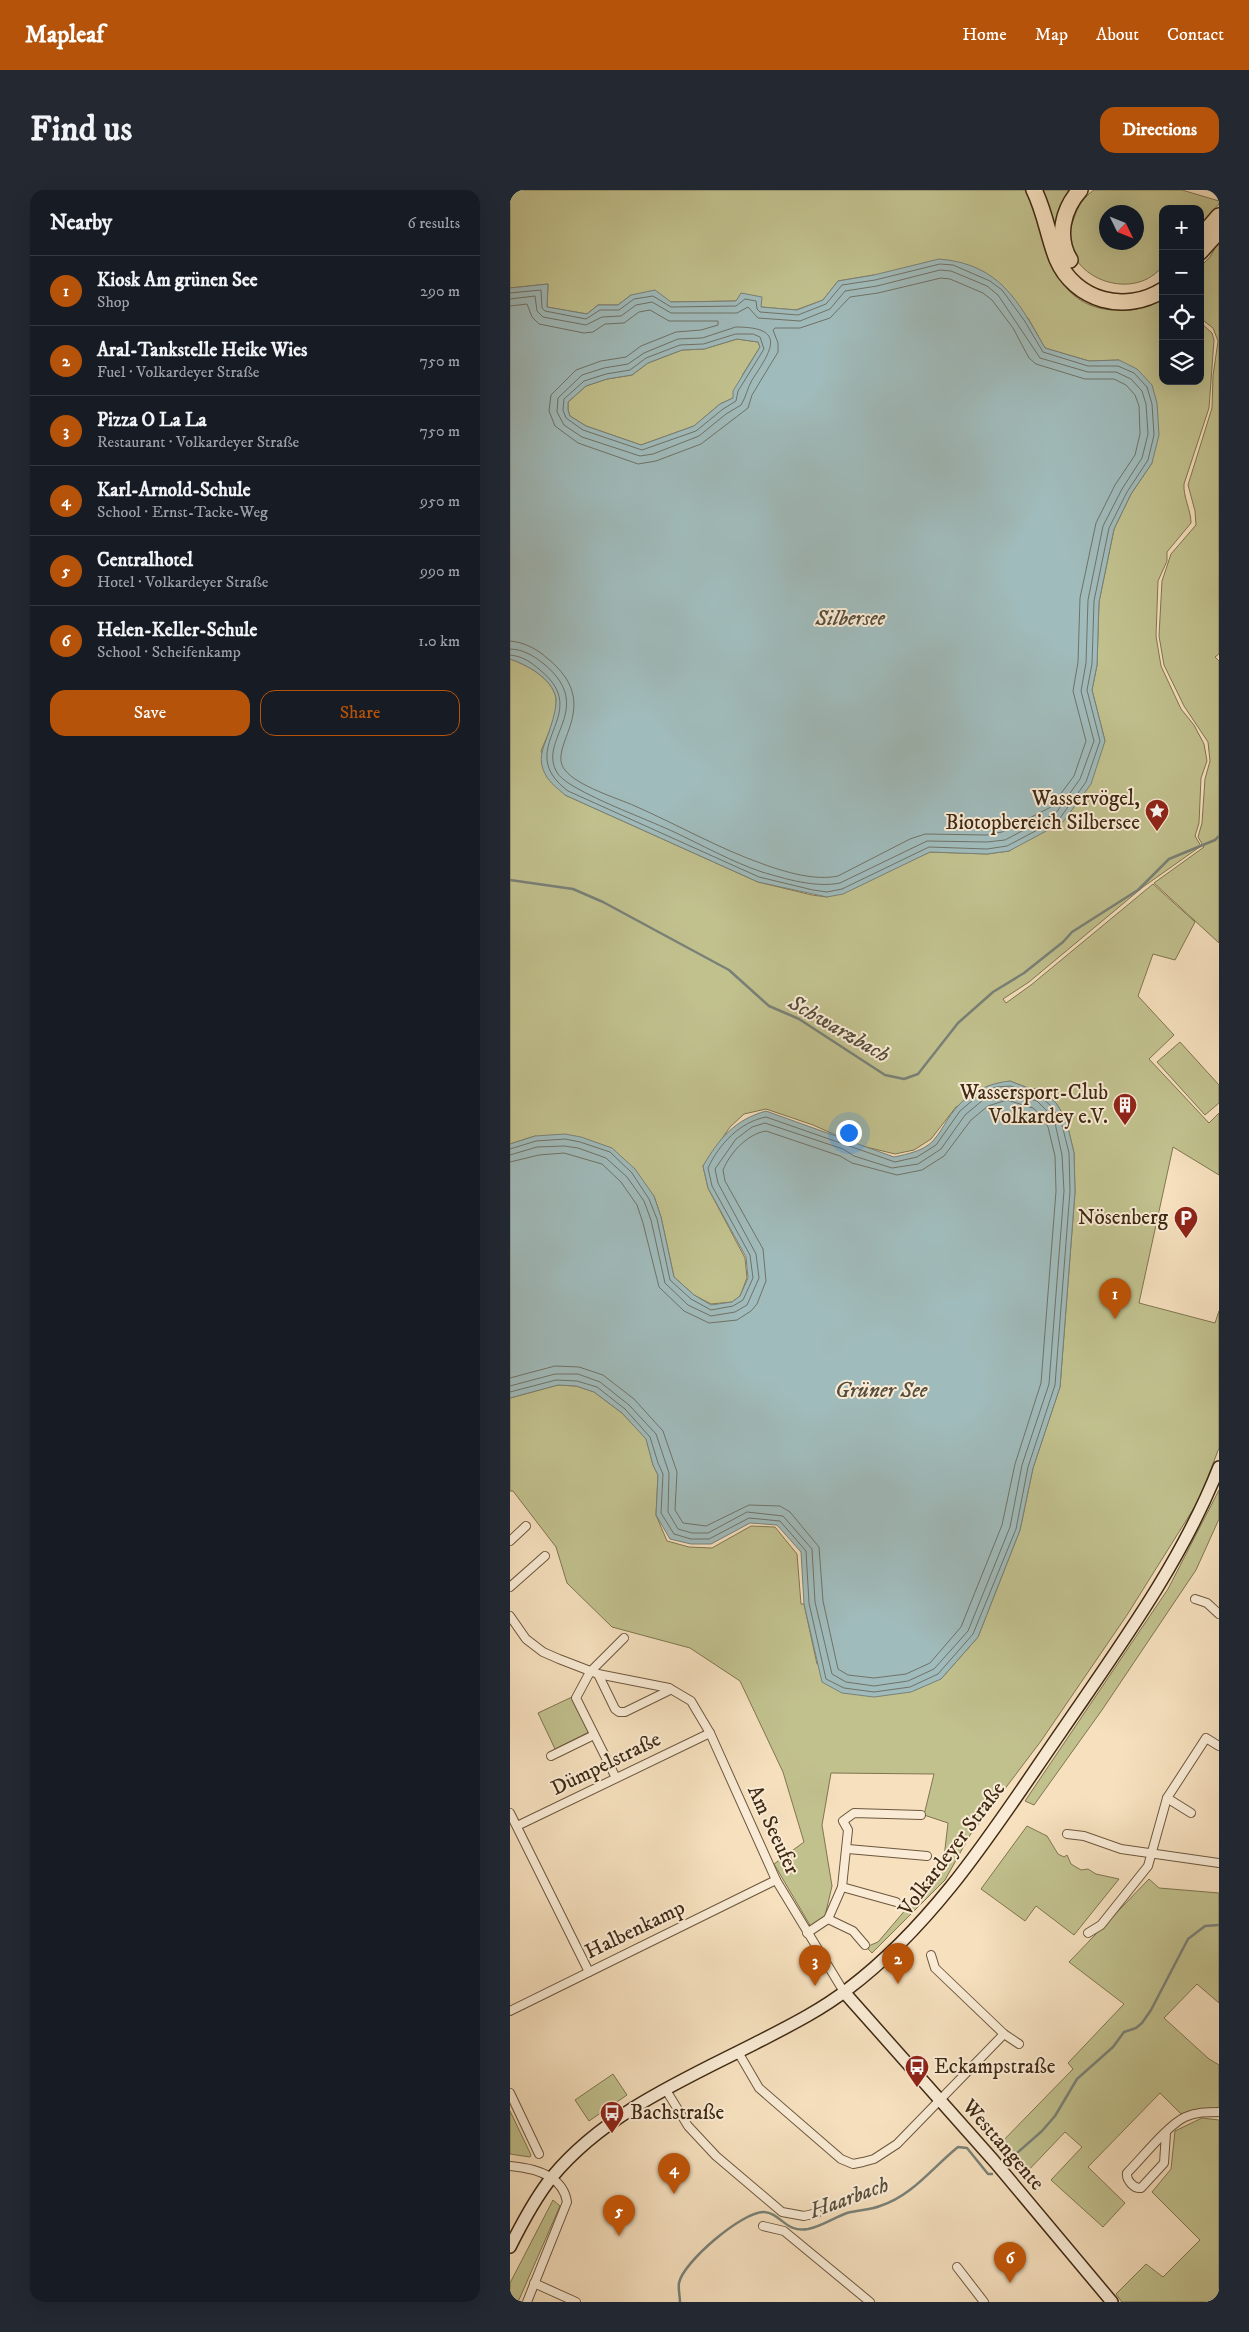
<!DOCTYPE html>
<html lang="en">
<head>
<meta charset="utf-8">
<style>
  body { margin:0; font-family:"IM FELL DW Pica",serif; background:#242831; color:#f1f3f6 }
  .controls { position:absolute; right:15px; top:15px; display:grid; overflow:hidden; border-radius:10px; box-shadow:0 5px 20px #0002 }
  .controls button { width:45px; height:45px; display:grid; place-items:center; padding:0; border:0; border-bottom:1px solid #363941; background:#171b24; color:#f1f3f6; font:25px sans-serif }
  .compass { position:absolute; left:589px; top:15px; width:45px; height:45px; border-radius:50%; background:#171b24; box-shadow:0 5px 20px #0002; rotate:133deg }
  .you { position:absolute; left:338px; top:942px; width:18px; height:18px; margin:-12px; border:4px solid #fff; border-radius:50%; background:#1a73e8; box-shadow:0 0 0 8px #1a73e833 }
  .badge { display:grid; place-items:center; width:32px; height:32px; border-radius:50%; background:#b45309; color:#fff; font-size:16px; font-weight:700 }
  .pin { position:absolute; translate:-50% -41px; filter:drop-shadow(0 1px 2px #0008) }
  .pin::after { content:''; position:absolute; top:26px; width:18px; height:15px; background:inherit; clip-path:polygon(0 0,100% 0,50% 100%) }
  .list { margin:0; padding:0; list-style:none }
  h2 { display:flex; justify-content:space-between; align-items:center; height:65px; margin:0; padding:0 20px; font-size:21px }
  h2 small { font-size:16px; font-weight:400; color:#9ea1a6 }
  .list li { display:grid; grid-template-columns:32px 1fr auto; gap:15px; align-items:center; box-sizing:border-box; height:70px; padding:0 20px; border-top:1px solid #363941 }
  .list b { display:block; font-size:19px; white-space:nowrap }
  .list p { margin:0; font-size:16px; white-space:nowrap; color:#9ea1a6 }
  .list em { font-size:16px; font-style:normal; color:#9ea1a6 }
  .actions { display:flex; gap:10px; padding:15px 20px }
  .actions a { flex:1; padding:11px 0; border:1px solid #b45309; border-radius:15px; text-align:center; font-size:18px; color:#b45309 }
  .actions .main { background:#b45309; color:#fff }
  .icon { flex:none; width:28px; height:28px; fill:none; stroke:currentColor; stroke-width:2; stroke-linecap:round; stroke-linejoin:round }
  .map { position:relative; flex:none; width:709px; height:2112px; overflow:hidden; border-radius:15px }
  header { display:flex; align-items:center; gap:30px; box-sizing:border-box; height:70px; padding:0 25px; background:#b45309; color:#fff }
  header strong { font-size:24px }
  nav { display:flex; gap:28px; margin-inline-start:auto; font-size:18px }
  .intro { display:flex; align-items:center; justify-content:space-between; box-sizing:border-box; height:120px; padding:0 30px }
  h1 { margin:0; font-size:35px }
  .button { padding:12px 22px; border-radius:15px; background:#b45309; color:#fff; font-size:18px; font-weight:700 }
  main { display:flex; gap:30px; padding:0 30px }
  aside { flex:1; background:#171b24; border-radius:15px; box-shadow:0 5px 20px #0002 }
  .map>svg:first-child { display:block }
  .green { fill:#c1c18e; stroke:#807550; fill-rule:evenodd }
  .water { fill:#a0bbbb; stroke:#798178; fill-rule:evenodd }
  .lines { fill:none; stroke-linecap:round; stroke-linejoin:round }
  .shore { stroke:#707267; stroke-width:1 }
  .stream { stroke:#798178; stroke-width:2.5 }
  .street-casing { stroke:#6d573e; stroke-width:10 }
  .secondary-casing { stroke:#3f2913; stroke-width:14 }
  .highway-casing { stroke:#3f2913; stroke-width:18 }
  .street { stroke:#f9ebd5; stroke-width:8 }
  .secondary { stroke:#f9ebd5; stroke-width:11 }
  .highway { stroke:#f6e0be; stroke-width:15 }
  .labels { text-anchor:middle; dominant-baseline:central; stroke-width:4; stroke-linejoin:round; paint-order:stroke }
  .poi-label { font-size:21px; fill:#3f2913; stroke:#f9ebd5; text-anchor:end }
  .street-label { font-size:21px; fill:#3f2913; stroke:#f9ebd5 }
  .water-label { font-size:22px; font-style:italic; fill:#574e3d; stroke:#f9ebd5 }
</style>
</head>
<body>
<header>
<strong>Mapleaf</strong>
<nav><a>Home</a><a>Map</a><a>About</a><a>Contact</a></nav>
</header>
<div class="intro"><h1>Find us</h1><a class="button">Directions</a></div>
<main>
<aside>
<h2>Nearby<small>6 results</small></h2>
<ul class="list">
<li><span class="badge">1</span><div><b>Kiosk Am grünen See</b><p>Shop</p></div><em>290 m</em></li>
<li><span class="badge">2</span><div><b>Aral-Tankstelle Heike Wies</b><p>Fuel · Volkardeyer Straße</p></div><em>750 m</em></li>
<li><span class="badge">3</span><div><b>Pizza O La La</b><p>Restaurant · Volkardeyer Straße</p></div><em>750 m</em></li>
<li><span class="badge">4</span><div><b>Karl-Arnold-Schule</b><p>School · Ernst-Tacke-Weg</p></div><em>950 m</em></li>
<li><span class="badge">5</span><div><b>Centralhotel</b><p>Hotel · Volkardeyer Straße</p></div><em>990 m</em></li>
<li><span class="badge">6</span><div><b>Helen-Keller-Schule</b><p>School · Scheifenkamp</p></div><em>1.0 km</em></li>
</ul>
<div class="actions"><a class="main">Save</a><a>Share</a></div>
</aside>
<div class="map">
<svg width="709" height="2112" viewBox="0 0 709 2112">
  <rect width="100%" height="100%" fill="#f6e0be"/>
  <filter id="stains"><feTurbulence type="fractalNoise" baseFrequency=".004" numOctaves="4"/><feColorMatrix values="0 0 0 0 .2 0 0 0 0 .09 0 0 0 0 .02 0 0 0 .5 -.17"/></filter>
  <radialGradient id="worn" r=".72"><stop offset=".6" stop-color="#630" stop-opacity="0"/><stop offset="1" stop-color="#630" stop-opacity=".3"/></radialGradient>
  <g class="green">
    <path d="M0,0H515C543,43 533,113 601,120C619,122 637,119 653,109V191H690V132L702,143L704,150L699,218L674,294C673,307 681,320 681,333L657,362V371L648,391L646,446L651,476L671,519L684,535L694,554L697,571L691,588L689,633L685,646L691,656L633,697L519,792L493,809L496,813L521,795L643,694L685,732L665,770L643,764L628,806L664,845L639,869L699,933L709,923V985L663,957L629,1113L705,1133L709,1121V1258L689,1310L617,1425L531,1551L460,1645L435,1690L362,1763L356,1757L368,1752L433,1676L438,1633L414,1625L424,1584L321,1583L312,1635L322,1696L315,1726L301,1737L264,1674L294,1652L273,1582L230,1491L180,1458L102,1437L57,1393L46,1357L3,1301H0V1208L48,1195L66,1196L84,1202L112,1223L136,1248L143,1275L148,1285L146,1325L157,1351L179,1357L202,1358L241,1336L265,1337L287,1364L291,1414H294L307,1474L431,1489L468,1447L510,1340L523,1278L550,1197L565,1002L564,963L556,929L546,913L532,900L518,898L500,891L446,917L421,949L404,960L385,964L348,955L303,935L256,919L234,924L220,937L193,976L198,998L235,1068L237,1088L230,1106L222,1112L201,1114L184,1105L164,1087L151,1027L144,1006L25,946L0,954V469C17,475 42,488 46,508C48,525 37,546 31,561L55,605L248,692L302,705L317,707L420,662L477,664L499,661L513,652L595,551L582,500L587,475L589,412L604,339L621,304L642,273L609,170L579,171L535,158L518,128L364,85L328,91L313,110L286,120L251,117L227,111L161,112L121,105L108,115H88L77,124L37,117L38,94L0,98Z"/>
    <path d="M529,0H566L558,11L560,76C584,107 620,113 653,91V96L632,107L585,103L556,77Z"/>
    <path d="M584,0H672L709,11V14L690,35V19H653V77C648,81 643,86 637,89C607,104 563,85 559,50C558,44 562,34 564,28C568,16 574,7 584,0ZM596,22H626V52H596Z"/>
    <path d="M709,51V464L705,467L709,471V753L644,693L694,657L688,647L692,633L695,589L700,571L698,552L674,516L654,475L649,446L652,391L661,364L686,335L685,321L678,295L702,218L703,186L708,151L703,138L690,128V77L700,67Z"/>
    <path d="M227,149L248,152L250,157L233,184L223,208L210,214L184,236L131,255L76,236L60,226L58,220V212L76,196L97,189L122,185L138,173L172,160L194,159Z"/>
    <path d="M670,852L709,895V913L695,925L647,872Z"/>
    <path d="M709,1300V1329L686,1380L592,1520L524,1615L515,1611L658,1399Z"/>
    <path d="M62,1507L79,1542L45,1559L28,1523Z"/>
    <path d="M517,1636L537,1646L548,1664L554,1667L557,1665L561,1674L571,1680L578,1679L586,1684L609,1689L564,1745L526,1716L515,1731L471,1699Z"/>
    <path d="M639,1689L649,1698L709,1703V1813L687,1794L654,1828L699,1869L709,1875V1918L671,1924L650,1903L578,1977L615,2013L593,2037L541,1990L572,1957L555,1942L513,1986L486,1958L563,1879L558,1873L614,1814L559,1772Z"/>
    <path d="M103,1884L117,1905L79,1931L65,1910Z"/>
    <path d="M0,1921L21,1965L20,1967L0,1964Z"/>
    <path d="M692,1928L709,1930V2112H612L606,2104L636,2074L653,2087L690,2050L642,2002L661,1979L665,1941Z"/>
    <path d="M43,2010L50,2016L8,2112H0V2093Z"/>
  </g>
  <g class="water">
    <path d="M429,69C490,74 508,111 535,158L579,171L609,170L627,179L642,195L647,213L649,245L642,273L621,304L604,339L589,412L587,475L582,500L595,551L581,594L553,632L499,661L477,664L420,662L333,704L317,707L248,692L55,605C46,597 37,591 33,579C28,566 35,554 39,542C42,532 47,518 46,508C42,488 17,475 0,469V98L38,94L37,117L77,124L88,115H108L121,105L145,100L161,112L226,111L231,103L252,107L251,117L287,120L313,110L328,91L364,85ZM227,149L248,152L250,157L223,201V208L210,214L184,236L131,255L76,236L60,226L58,220V212L76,196L97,189L122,185L138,173L172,160L194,159Z"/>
    <path d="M500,891L518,898L532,900L546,913L556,929L564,963L565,1002L550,1197L523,1278L510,1340L468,1447L431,1489L401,1502L364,1507L332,1503L312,1492L294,1414L291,1362L267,1335L240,1333L201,1354H181L160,1349L146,1325L148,1285L143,1275L136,1249L112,1223L84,1202L66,1196L48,1195L0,1208V954L25,946L55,944L71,947L102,958L125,979L144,1006L151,1027L164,1087L184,1105L201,1115L222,1112L230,1106L238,1088L236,1067L198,998L193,976C209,949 224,930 256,921L384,967C398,964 413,961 423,951C432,941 437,928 446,918C460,902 479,893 500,891Z"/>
  </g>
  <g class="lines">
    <g class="shore">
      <path d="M0,103L31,100L32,118L35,121L76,129L90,120H109L124,109L143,106L161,117L226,116L235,109L246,111L247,119L250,122L288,125L316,114L332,95L365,90L430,74L443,75L480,91L492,100L514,130L533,162L578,176H608L624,183L637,197L642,214L644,245L638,270L617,302L599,338L584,411L582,474L577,500L590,551L576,592L550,628L497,656L477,659L419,657L332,699L317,702L303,700L249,687L58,601C0,557 86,525 30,480C21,472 12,466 0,465"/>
      <path d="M0,109L25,106L27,121L33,127L76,135L92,127L111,126L126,115L142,112L161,123H227L238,117L248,128L290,131L320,119L335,101L367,96L430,80L441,81L477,96L488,105L530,168L578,182H606L621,189L632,201L636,214L638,244L632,268L612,299L593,336L578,410L576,473L571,501L584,551L570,589L546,623L495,650L477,652L417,651L330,693C305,698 276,689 252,682C222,672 192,655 162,641C129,626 94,614 63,596C58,593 51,588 48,584C25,550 88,519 34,474C24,466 13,459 0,459"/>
      <path d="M0,116L17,114L22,127L29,134L74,143L83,142L95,134L114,133L129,122L140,120L159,131H208V135L191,140L166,142L131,156L116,167L91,171L66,180L41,205L39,221L45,236L68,253L128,274L146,271L191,254L238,218L242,205L268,162V153L263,140L265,138H290L320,128L340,107L368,103L431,88L440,89L473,103L482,110L503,138L519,168L526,174L575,189H604L616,195L625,205L629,216L630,244L625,265L605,295L586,333L570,408L568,472L563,501L576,551L564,586L541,617L492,642L477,645L415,644L400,649L328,686C305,691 275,682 253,674C210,659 168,635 125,616C107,608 67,596 55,580C35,556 97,516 37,468C27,459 14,452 0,451"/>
      <path d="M226,137C278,137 261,161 242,190C237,199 236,207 231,215L216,224L189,246L143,264L130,266L72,247L54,235L47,222L48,208L72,185L94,178L118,174L134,163L168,149L192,148Z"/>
      <path d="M226,144H243L250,147L254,159L228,201L226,211L213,219L186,241L132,260L73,240L56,228L53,220L54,209L74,191L96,184L120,180L136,168L170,155L193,154Z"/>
      <path d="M0,959L26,951L55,949L70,952L100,962L122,983L139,1009L147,1029L160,1090L181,1109L201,1120L223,1116L233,1110L243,1088L240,1065L202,996L198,978C209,954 230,932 256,927L385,972L407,967L426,955L450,921L470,904L486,897L500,896L529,905L542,917L551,931L559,963L560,1001L545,1195L518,1277L506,1339L463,1444L428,1484L400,1497L364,1502L334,1498L316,1489L299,1413L296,1361L270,1331L239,1328L199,1349H181L164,1344L151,1323L153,1284L148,1273L140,1247L115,1219L87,1197L67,1191L46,1190L0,1202"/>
      <path d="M0,965L27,957L54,956L68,958L96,968L117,987L134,1011L141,1030L155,1093L178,1115L201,1126L225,1122L237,1115L249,1088L246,1064L208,993L205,979L226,949L242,937L255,933L333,959L344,966L382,978L408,974L431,959L455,925L473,910L488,904L499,903L527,911L537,921L545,933L552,965L554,1001L539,1194L512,1275L500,1337L458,1441L424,1479L398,1491L364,1496L336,1492L322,1484L305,1412L302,1359L273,1326L237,1322L198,1343H182L168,1339L158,1322L159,1283L146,1244L119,1215L90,1192L68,1184H45L0,1196"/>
      <path d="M0,972L29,965L54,963L92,974L111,992L127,1015L133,1033L149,1097L174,1121L199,1133L227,1130L241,1121L247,1114L256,1091L253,1059L215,991L213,980C220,963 237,944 256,941L330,966L342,973L387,985L412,980L434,966L461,930L478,916L497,910L523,918L531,925L538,937L545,966L546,1001L531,1193L505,1274L492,1335L451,1437L420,1473L396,1484L364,1488L338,1485L328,1479L313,1411L309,1357L280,1322L270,1316L239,1315L196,1336L173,1333L165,1320L167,1282L153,1241L124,1209L93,1185L69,1177L45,1176L0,1188"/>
    </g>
    <g class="stream">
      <path d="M0,690L63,699L93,712L219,780L259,816L289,829L375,885L394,889L408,884L448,833L483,802L514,783L553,752L562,742L628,700L659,669L705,650L709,646"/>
      <path d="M498,1971L532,1941L545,1926L567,1889L603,1857L614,1842L626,1838L632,1833L641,1820L678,1749L695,1736L709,1735"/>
      <path d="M170,2112C170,2106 168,2099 169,2093C173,2072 233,2021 254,2022C271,2023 275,2043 298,2039C313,2036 323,2028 337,2023C348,2020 360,2020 370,2016C402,2006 423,1977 448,1957L457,1958L478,1984H482"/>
    </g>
    <defs>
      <g id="street">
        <path d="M0,1351L16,1336"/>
        <path d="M0,1397L35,1366"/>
        <path d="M685,1409L697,1413L709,1424"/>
        <path d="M0,1426L16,1449L33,1462L49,1469L88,1484L159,1498L181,1511L200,1543L266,1690L334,1802"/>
        <path d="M88,1484L105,1519L109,1522H115L158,1501L159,1498"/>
        <path d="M41,1566L84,1545"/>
        <path d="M106,1588L66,1508L80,1482L114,1448"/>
        <path d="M657,1608L681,1623"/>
        <path d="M0,1623L79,1782"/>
        <path d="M7,1636L200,1543"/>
        <path d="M557,1644L574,1646L611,1659L709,1673"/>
        <path d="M338,1659L417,1666"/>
        <path d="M332,1697L386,1712"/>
        <path d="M318,1729L343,1741L355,1755"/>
        <path d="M297,1743L318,1729L332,1697L338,1640L333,1631L344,1623L411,1625"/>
        <path d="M578,1743L591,1735L638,1676L657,1608L696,1548L709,1556"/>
        <path d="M0,1821L266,1690"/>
        <path d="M494,1844L509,1854"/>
        <path d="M228,1862L249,1898L331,1969L343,1974L353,1972L364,1969L387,1954L494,1844L425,1778L421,1765"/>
        <path d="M156,1900L178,1936L206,1966L272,2022L294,2026L307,2023"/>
        <path d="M0,1903L29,1964"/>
        <path d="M656,1943L654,1973L631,1998C624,1999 616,1990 617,1983C631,1969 658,1935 675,1927C686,1922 697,1922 709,1922"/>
        <path d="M0,1976C23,1978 53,1985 57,2012L17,2112"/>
        <path d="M253,2036L274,2041L360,2112"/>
        <path d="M447,2077L474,2112"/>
        <path d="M24,2093L66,2112"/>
      </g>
      <g id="secondary">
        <path d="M334,1802L484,1971L602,2112"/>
        <path d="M0,2057C12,2033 25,2008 42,1987C94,1924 173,1890 244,1854C275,1838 310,1821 338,1799C428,1731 488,1633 551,1542C609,1457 671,1373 709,1277"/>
      </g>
      <g id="highway">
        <path d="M524,0C535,22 538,46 547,69C565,111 615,124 653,100"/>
        <path d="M690,48L709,26"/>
        <path d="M690,62L707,43"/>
        <path d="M560,70C546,47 553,19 570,0"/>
      </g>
    </defs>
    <use href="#street" class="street-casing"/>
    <use href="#secondary" class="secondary-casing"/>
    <use href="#highway" class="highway-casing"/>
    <use href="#street" class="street"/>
    <use href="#secondary" class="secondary"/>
    <use href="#highway" class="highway"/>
  </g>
  <defs>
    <symbol id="sight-pin" viewBox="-11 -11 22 30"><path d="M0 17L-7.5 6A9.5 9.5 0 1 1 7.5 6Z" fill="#8f2418" stroke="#f9ebd5"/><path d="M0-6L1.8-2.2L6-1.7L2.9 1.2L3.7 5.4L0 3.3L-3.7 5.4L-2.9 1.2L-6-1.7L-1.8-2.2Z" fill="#fff"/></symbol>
    <symbol id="building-pin" viewBox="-11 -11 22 30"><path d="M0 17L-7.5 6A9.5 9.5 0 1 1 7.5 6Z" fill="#8f2418" stroke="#f9ebd5"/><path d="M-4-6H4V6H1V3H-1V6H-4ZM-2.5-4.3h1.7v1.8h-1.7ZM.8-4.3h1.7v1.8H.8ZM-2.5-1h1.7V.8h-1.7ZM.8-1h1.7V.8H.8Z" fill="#fff"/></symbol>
    <symbol id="parking-pin" viewBox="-11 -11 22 30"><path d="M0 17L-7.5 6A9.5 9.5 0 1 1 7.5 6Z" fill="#8f2418" stroke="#f9ebd5"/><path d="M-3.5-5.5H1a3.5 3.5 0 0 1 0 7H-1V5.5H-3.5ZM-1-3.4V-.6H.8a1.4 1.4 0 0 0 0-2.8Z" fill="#fff"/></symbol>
    <symbol id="bus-pin" viewBox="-11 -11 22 30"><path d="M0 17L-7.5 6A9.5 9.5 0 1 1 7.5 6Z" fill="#8f2418" stroke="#f9ebd5"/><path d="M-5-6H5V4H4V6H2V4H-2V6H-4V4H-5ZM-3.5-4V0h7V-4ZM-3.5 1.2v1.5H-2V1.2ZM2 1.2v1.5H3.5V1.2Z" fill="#fff"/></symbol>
  </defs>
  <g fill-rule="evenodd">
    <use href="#sight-pin" x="633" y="607" width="28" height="38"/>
    <use href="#building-pin" x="601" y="901" width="28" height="38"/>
    <use href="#parking-pin" x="662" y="1014" width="28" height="38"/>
    <use href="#bus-pin" x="393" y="1863" width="28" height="38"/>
    <use href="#bus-pin" x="88" y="1909" width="28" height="38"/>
  </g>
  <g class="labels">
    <g class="poi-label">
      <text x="630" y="609">Wasservögel,<tspan x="630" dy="24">Biotopbereich Silbersee</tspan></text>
      <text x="598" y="903">Wassersport-Club<tspan x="598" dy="24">Volkardey e.V.</tspan></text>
      <text x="658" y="1028">Nösenberg</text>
      <text x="424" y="1877" text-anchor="start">Eckampstraße</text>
      <text x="120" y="1923" text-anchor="start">Bachstraße</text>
    </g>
    <g class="street-label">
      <text transform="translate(96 1574) rotate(-26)">Dümpelstraße</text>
      <text transform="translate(263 1640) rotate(65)">Am Seeufer</text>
      <text transform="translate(442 1659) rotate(-53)">Volkardeyer Straße</text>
      <text transform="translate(125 1740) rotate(-26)">Halbenkamp</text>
      <text transform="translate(493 1955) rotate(49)">Westtangente</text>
    </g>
    <g class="water-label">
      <text x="340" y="428">Silbersee</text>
      <text transform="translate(329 839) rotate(30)">Schwarzbach</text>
      <text x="371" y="1200">Grüner See</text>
      <text transform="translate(339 2008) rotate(-20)">Haarbach</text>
    </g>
  </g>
  <rect width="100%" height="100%" filter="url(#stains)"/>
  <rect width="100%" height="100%" fill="url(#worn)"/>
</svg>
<div class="controls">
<button>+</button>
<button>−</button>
<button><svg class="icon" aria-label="locate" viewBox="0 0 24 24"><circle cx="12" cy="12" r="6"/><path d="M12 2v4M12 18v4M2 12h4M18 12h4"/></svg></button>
<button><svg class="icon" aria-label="layers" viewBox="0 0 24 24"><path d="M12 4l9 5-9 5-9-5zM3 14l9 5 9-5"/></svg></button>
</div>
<svg class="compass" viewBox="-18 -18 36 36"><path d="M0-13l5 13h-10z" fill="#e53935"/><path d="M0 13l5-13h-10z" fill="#9ea1a6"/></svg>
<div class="you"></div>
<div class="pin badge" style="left:605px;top:1129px">1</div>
<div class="pin badge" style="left:388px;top:1794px">2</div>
<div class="pin badge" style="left:305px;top:1796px">3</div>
<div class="pin badge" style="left:164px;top:2004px">4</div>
<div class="pin badge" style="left:109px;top:2046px">5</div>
<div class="pin badge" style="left:500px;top:2093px">6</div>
</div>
</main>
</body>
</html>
